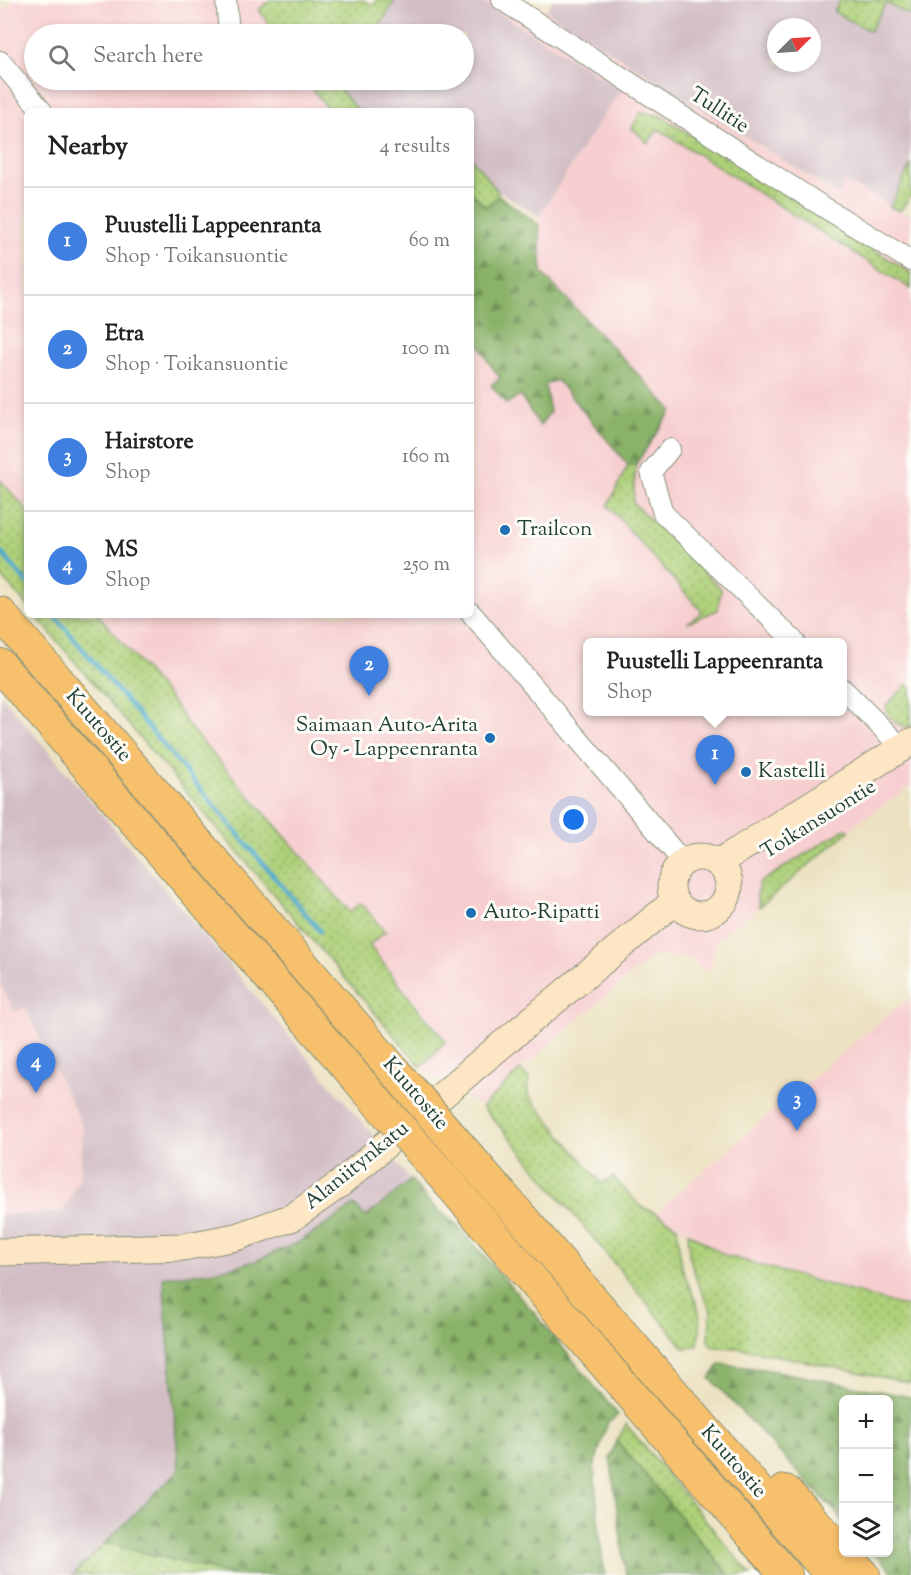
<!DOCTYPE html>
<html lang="en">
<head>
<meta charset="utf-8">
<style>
  body { margin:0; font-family:"Sorts Mill Goudy",serif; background:#f2f2f2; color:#222 }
  .controls { position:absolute; right:18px; bottom:18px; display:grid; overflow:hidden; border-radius:9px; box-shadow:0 3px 9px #0003 }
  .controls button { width:54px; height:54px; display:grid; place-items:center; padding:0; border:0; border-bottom:2px solid #e0e0e0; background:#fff; color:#222; font:30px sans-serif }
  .compass { position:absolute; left:767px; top:18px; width:54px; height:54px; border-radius:50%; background:#fff; box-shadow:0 3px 9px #0003; rotate:66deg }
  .you { position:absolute; left:574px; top:820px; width:21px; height:21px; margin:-15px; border:4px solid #fff; border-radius:50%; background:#1a73e8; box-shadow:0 0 0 9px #1a73e833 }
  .badge { display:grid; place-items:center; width:39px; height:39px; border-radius:50%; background:#1f6fb2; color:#fff; font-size:20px; font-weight:700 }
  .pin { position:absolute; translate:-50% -50px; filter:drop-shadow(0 2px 3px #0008) }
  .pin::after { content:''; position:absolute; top:32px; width:21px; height:18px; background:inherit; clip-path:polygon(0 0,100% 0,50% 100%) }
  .popup { position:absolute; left:583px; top:638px; width:264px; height:78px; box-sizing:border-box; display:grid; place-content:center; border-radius:9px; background:#fff; filter:drop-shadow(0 2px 4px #0005); font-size:20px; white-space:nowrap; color:#767676 }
  .popup b { font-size:22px; color:#222 }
  .popup::after { content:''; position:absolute; left:50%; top:100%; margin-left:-12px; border:12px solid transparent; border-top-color:#fff }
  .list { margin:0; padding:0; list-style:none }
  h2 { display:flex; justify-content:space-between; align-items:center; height:78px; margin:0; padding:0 24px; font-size:26px }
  h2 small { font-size:20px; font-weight:400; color:#767676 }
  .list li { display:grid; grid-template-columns:39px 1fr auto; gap:18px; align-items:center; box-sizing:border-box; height:108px; padding:0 24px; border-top:2px solid #e0e0e0 }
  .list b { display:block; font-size:22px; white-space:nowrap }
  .list p { margin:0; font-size:20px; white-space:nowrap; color:#767676 }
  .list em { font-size:20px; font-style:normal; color:#767676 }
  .icon { flex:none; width:33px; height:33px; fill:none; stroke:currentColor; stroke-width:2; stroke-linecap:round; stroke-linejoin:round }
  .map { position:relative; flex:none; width:911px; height:1575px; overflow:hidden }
  .search { position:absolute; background:#fff; box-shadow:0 3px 9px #0003; left:24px; top:24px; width:450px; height:66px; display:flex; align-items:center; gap:15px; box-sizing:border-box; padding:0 21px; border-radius:33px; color:#767676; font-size:22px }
  .panel { position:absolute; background:#fff; box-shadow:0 3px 9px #0003; left:24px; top:108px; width:450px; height:510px; border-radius:9px }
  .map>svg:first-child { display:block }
  .built { fill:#f7cfd0; fill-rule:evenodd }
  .industrial { fill:#d2bdc5; fill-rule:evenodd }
  .grass { fill:url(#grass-dots); stroke:#668656; stroke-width:1.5 }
  .forest { fill:url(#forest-firs); stroke:#54784e; stroke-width:1.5 }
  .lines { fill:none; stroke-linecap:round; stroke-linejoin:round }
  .stream { stroke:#4daacc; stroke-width:4.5 }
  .minor-casing { stroke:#86907a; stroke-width:22 }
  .secondary-casing { stroke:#86907a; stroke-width:29 }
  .trunk-casing { stroke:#86907a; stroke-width:34 }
  .minor { stroke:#fff; stroke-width:20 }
  .secondary { stroke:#fce6c4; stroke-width:27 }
  .trunk { stroke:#f7c06c; stroke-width:32 }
  .trunk-bridge-casing { stroke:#86907a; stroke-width:34; stroke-linecap:butt }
  .trunk-bridge { stroke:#f7c06c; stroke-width:32 }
  .poi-dot { fill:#1f6fb2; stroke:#fdfcf7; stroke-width:2 }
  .labels { text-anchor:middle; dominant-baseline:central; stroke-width:6; stroke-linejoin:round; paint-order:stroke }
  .street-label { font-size:21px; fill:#1f3d34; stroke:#fdfcf7 }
  .poi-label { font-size:21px; fill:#1f3d34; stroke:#fdfcf7; text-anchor:start }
</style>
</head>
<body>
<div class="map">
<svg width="911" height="1575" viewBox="0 0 911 1575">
  <defs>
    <pattern id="grass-dots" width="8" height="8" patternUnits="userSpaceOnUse" patternTransform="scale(1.5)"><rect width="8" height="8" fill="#aed079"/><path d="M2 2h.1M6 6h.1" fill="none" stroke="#8daa64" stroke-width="1.8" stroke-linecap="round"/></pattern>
    <pattern id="forest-firs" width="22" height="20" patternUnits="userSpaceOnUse" patternTransform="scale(1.5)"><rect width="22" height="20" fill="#8ab269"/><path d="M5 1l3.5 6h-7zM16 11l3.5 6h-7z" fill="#709257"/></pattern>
  </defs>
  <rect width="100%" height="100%" fill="#fdfcf7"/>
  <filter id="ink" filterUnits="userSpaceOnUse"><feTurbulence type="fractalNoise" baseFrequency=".0167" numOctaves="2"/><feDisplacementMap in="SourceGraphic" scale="12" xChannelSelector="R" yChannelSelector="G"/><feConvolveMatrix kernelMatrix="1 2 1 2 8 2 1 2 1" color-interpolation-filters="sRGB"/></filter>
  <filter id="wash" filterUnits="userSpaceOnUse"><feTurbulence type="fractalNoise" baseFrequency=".008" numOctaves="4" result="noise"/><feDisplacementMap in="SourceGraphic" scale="24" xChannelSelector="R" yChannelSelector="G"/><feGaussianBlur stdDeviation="1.35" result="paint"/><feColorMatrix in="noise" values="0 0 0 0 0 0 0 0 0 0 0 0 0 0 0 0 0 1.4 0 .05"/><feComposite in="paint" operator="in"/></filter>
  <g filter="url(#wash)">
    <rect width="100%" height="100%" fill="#ece2c1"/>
    <g class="built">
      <path d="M15,0H270L259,10L276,34H34V80H306L329,111H27V510L0,480V13Z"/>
      <path d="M478,0H526L546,11L838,195L845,182L880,199L890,207L911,215V786L859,822L759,907L717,940L712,964L703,971L690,958L653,956L520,1070L482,1107L421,1067L447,1041L369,945L385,932L361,903L350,912L190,728L171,700L100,617V615H471V330L489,366L500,378L492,386L506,404L519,394L541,426L550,412L545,384L557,380L628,465L672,410L541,273L539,216L602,117L622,90ZM588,642H843V712H588Z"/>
      <path d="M0,983L14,1012L25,1007L83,1127L80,1178L63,1212L0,1215Z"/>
      <path d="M911,998V1308L724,1255L710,1245L656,1213L760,1122L888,1014Z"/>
    </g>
    <g class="industrial">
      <path d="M395,0H478L622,90L602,117L539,216L497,190L471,158V111H358L339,89L346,80H464V34H375Z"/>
      <path d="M552,0H911V164L890,207L880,199L845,182L839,195L546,11ZM776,27H812V63H776Z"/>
      <path d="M0,694L411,1180L366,1217L354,1205L323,1227L297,1243L253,1262L211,1272L163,1277L179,1471L73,1575H0V1215L63,1212L80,1178L83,1127L25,1007L14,1012L0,983Z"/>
    </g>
    <g class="grass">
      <path d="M270,0H364L373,6L377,0H395L375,34H276L259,10Z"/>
      <path d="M840,0H911V16L886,3L870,31L834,12Z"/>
      <path d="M306,80H346L340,89L358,111H329Z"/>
      <path d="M641,112L661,116L911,273V289L658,129L648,143L632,128Z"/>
      <path d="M471,158L497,190L499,196L486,207L471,192Z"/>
      <path d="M911,164V195L900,211L890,207Z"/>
      <path d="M636,464L633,503L721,589L718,610L687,623L702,612L608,506L628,465Z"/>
      <path d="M0,480L27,510V606L0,575Z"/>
      <path d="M35,615H100V617L171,700L190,728L271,820L350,912L361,903L385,932L369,945L418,1009L446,1041L421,1067Z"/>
      <path d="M907,684L911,688V727C899,728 887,719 886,706Z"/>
      <path d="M847,829L849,831L759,907L757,895L759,883L843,830Z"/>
      <path d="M520,1070L529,1078L528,1095L602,1184L613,1177L640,1206L656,1213L677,1226L681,1265L697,1305L701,1321L698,1345L685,1349L513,1141L482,1107Z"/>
      <path d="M688,1232L724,1255L911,1308V1383L740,1348L712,1347L708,1340L711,1311L698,1284L689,1255Z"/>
      <path d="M626,1424L751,1575H729L617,1441Z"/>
      <path d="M105,1543L234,1575H73Z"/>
    </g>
    <g class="forest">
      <path d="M471,192L486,207L499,196L539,225L542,273L672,410L636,464L628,465L557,380L545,385L550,412L540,426L520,395L506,404L491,385L500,378L488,361L471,329Z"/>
      <path d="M411,1180L430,1203L459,1227L535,1314L618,1415L607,1424L594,1467L600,1539L605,1575H234L105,1543L179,1470L163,1277L211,1272L253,1262L297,1243L323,1227L354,1205L366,1217Z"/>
      <path d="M720,1364L770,1370L911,1397V1575H895L874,1553L888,1552V1400H844L843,1520L710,1378Z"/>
      <path d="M617,1441L729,1575H626L610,1457Z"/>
    </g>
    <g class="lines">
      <g class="stream">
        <path d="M0,551L27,583"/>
        <path d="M54,615L320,931"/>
      </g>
    </g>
  </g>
  <g filter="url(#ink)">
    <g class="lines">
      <defs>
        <g id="minor">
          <path d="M226,0L228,22"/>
          <path d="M502,0L814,201L911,261"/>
          <path d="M0,61L42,111"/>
          <path d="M670,449L651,472L663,513L795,642"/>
          <path d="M471,613L683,862"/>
          <path d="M843,689L902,748"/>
        </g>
        <g id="secondary">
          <circle cx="700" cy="886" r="29"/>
          <path d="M718,863L911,742"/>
          <path d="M0,1252L183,1247L236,1237L293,1217L340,1184L475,1067L675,901"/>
        </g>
        <g id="trunk">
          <path d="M0,613L409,1088"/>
          <path d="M0,665L385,1111"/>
          <path d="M470,1158L831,1575"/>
          <path d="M449,1183L786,1575"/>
          <path d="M785,1491L864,1575"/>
        </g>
      </defs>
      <use href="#minor" class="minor-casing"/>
      <use href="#secondary" class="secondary-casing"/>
      <use href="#trunk" class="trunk-casing"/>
      <use href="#minor" class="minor"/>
      <use href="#secondary" class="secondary"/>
      <use href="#trunk" class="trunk"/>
      <defs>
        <g id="trunk-bridge">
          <path d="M409,1088L470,1158"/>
          <path d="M385,1111L449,1183"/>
        </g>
      </defs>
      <use href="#trunk-bridge" class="trunk-bridge-casing"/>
      <use href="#trunk-bridge" class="trunk-bridge"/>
    </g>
  </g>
  <g class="poi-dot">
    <circle cx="505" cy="530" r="6"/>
    <circle cx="490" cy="738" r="6"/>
    <circle cx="746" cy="772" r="6"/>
    <circle cx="471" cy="913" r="6"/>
  </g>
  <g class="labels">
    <g class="street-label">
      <text transform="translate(719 111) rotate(33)">Tullitie</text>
      <text transform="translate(98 726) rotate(49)">Kuutostie</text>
      <text transform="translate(819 820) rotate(-32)">Toikansuontie</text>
      <text transform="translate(415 1094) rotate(49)">Kuutostie</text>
      <text transform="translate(357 1166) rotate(-39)">Alaniitynkatu</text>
      <text transform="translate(733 1462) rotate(49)">Kuutostie</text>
    </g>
    <g class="poi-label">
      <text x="517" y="530">Trailcon</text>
      <text x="478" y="726" text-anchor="end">Saimaan Auto-Arita<tspan x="478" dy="24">Oy - Lappeenranta</tspan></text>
      <text x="758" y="772">Kastelli</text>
      <text x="483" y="913">Auto-Ripatti</text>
    </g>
  </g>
</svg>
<div class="controls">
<button>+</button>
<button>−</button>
<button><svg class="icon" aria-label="layers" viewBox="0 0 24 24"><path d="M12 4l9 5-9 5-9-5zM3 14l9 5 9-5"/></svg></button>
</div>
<svg class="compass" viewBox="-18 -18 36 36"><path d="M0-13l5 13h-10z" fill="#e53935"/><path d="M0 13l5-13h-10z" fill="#767676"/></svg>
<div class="you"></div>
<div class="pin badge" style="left:715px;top:785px;background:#3f7fe0">1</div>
<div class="popup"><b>Puustelli Lappeenranta</b>Shop</div>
<div class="pin badge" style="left:369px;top:696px;background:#3f7fe0">2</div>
<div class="pin badge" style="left:797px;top:1131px;background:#3f7fe0">3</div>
<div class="pin badge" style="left:36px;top:1093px;background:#3f7fe0">4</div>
<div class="search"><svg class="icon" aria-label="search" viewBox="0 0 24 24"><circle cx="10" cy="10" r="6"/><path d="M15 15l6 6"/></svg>Search here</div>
<section class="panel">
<h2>Nearby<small>4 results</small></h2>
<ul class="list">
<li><span class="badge" style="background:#3f7fe0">1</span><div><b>Puustelli Lappeenranta</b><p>Shop · Toikansuontie</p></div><em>60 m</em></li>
<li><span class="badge" style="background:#3f7fe0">2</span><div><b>Etra</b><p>Shop · Toikansuontie</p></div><em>100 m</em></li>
<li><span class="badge" style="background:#3f7fe0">3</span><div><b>Hairstore</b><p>Shop</p></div><em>160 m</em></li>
<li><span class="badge" style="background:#3f7fe0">4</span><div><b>MS</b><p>Shop</p></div><em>250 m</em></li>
</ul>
</section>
</div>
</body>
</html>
